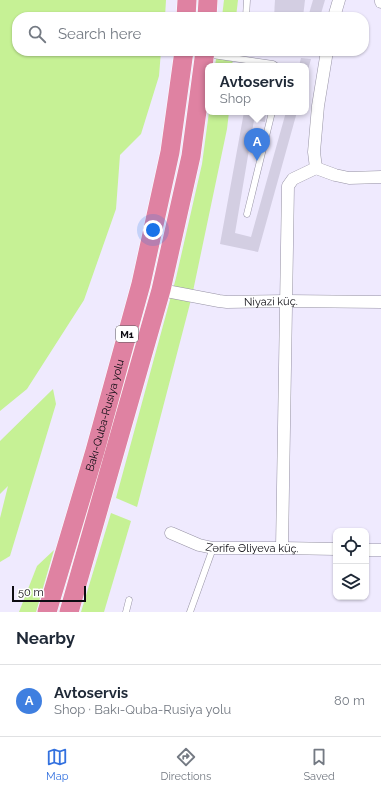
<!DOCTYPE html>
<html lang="en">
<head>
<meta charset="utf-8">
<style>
  body { margin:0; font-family:Raleway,sans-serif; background:#f2f2f3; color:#1f2937 }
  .controls { position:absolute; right:12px; bottom:12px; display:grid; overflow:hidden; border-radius:8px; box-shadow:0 1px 3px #0004 }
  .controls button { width:36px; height:36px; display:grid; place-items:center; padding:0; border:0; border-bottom:1px solid #e0e1e3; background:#fff; color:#1f2937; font:20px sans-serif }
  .scale { position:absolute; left:12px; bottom:10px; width:74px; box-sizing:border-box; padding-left:4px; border:2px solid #0d0c12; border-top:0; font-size:11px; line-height:14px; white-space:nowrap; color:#0d0c12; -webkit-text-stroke:3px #fff; paint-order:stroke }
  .you { position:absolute; left:153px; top:230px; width:14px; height:14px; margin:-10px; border:3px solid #fff; border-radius:50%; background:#1a73e8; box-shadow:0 0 0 6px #1a73e833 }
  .badge { display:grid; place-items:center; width:26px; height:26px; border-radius:50%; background:#3371df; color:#fff; font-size:13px; font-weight:700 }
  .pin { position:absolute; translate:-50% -33px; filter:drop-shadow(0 1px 2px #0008) }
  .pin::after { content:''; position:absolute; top:21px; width:14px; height:12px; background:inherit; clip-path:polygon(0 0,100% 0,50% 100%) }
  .popup { position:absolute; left:205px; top:63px; width:104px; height:52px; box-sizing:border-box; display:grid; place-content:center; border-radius:8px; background:#fff; filter:drop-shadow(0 1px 3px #0005); font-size:13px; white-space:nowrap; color:#747a83 }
  .popup b { font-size:15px; color:#1f2937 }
  .popup::after { content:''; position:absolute; left:50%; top:100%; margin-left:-8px; border:8px solid transparent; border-top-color:#fff }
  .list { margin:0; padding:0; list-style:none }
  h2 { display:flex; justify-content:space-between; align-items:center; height:52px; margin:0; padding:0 16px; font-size:17px }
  h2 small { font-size:13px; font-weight:400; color:#747a83 }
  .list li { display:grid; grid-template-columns:26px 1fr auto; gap:12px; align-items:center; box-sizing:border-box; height:72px; padding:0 16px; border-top:1px solid #e0e1e3 }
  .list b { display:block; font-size:15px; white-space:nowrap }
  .list p { margin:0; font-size:13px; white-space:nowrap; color:#747a83 }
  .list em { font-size:13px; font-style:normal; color:#747a83 }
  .icon { flex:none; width:22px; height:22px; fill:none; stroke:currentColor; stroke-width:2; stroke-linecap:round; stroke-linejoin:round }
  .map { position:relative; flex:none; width:381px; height:612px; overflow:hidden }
  .search { position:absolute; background:#fff; box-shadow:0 1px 3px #0004; left:12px; right:12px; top:12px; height:44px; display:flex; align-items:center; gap:10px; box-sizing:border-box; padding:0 14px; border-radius:16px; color:#747a83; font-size:15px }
  .sheet { height:124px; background:#fff }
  nav { display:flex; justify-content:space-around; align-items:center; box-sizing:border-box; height:56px; border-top:1px solid #e0e1e3; background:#fff; font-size:11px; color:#747a83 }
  nav a { display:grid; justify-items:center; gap:2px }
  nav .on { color:#3371df }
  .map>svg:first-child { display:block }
  .green { fill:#c6f195 }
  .building { fill:#d3cee2 }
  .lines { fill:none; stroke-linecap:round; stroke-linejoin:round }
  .service-casing { stroke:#9692a4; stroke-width:7 }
  .minor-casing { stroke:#9692a4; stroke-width:13 }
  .trunk-casing { stroke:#fff; stroke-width:20 }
  .service { stroke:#fff; stroke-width:6 }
  .minor { stroke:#fff; stroke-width:12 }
  .trunk { stroke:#df82a2; stroke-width:19 }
  .labels { text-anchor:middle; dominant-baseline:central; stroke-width:3; stroke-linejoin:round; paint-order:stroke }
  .shield { fill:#fff; stroke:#565559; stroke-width:1 }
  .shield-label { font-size:10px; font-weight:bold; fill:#0d0c12 }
  .street-label { font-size:11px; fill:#0d0c12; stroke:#fff }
</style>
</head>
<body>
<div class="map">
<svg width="381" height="612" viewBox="0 0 381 612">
  <rect width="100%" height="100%" fill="#efeafe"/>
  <g class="green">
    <path d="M0,0H166L165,17H17V51H161L159,76L141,134L120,155L116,209L84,300L27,389L0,411Z"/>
    <path d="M224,0H238L236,17H222Z"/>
    <path d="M217,51H234L232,66H215Z"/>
    <path d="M209,112H229L227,129L192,296L137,507L116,498L176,278L202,164Z"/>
    <path d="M53,389L56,404L10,556L0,562V518L8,486L0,494V441Z"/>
    <path d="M111,513L131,521L104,612H81Z"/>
    <path d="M54,550L36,612H19L37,566Z"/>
  </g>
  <g class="building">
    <path d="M275,0H305L303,17H274Z"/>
    <path d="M313,0H325L320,17H308Z"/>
    <path d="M274,51H311L310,55L274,52Z"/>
    <path d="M301,58L311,59L306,77V66H299Z"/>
    <path d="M244,112H266L265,122L254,120L235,233L251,237L286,112H297L258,252L220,244Z"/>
  </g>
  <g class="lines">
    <defs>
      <g id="service">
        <path d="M246,17L247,0"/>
        <path d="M206,54L273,64L276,66"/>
        <path d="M247,214L272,112"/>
        <path d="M126,612L129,600"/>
        <path d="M190,612L213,548"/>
      </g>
      <g id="minor">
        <path d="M381,0V2"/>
        <path d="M334,17L339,0"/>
        <path d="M316,168L335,175L349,178L381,177"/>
        <path id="s1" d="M161,290L219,301L227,302L286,301L381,302"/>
        <path id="s2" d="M171,533L199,545L213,548H282L336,549"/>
        <path d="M282,548L288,186L293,179L316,168L314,152L318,106L327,51"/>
        <path d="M366,550H381"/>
      </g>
      <g id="trunk">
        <path d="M186,17L187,0"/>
        <path d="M207,17L208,0"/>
        <path id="s3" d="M47,612L95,451L141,284L170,152L184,51"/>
        <path d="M69,612L161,290L191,156L205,51"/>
      </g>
    </defs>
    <use href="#service" class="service-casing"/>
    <use href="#minor" class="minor-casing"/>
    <use href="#trunk" class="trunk-casing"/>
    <use href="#service" class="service"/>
    <use href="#minor" class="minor"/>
    <use href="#trunk" class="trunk"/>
  </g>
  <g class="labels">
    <rect class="shield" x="116" y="326" width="22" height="16" rx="3"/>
    <g class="shield-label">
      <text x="127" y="334">M1</text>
    </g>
    <g class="street-label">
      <text stroke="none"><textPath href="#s1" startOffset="111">Niyazi küç.</textPath></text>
      <text stroke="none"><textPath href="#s3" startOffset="205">Bakı-Quba-Rusiya yolu</textPath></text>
      <text stroke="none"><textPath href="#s2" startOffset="84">Zərifə Əliyeva küç.</textPath></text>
    </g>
  </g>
</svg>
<div class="controls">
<button><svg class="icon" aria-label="locate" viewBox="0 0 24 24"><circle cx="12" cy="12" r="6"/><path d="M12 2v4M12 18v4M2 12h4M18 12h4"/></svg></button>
<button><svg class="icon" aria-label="layers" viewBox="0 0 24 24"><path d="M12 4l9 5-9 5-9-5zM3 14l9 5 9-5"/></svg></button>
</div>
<div class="scale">50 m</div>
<div class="you"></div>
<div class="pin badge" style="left:257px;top:161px;background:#3f7fe0">A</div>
<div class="popup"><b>Avtoservis</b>Shop</div>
<div class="search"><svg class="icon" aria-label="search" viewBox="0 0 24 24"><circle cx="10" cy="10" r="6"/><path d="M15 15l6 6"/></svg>Search here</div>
</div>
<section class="sheet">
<h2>Nearby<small></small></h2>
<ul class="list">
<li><span class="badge" style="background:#3f7fe0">A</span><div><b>Avtoservis</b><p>Shop · Bakı-Quba-Rusiya yolu</p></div><em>80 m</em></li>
</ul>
</section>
<nav>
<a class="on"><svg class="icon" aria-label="map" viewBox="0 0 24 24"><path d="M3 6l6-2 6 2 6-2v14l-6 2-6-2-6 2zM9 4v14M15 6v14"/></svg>Map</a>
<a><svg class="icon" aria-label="directions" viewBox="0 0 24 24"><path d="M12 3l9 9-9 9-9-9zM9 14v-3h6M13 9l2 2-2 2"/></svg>Directions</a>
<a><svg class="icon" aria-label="saved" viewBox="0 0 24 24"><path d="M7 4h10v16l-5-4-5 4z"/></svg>Saved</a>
</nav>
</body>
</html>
